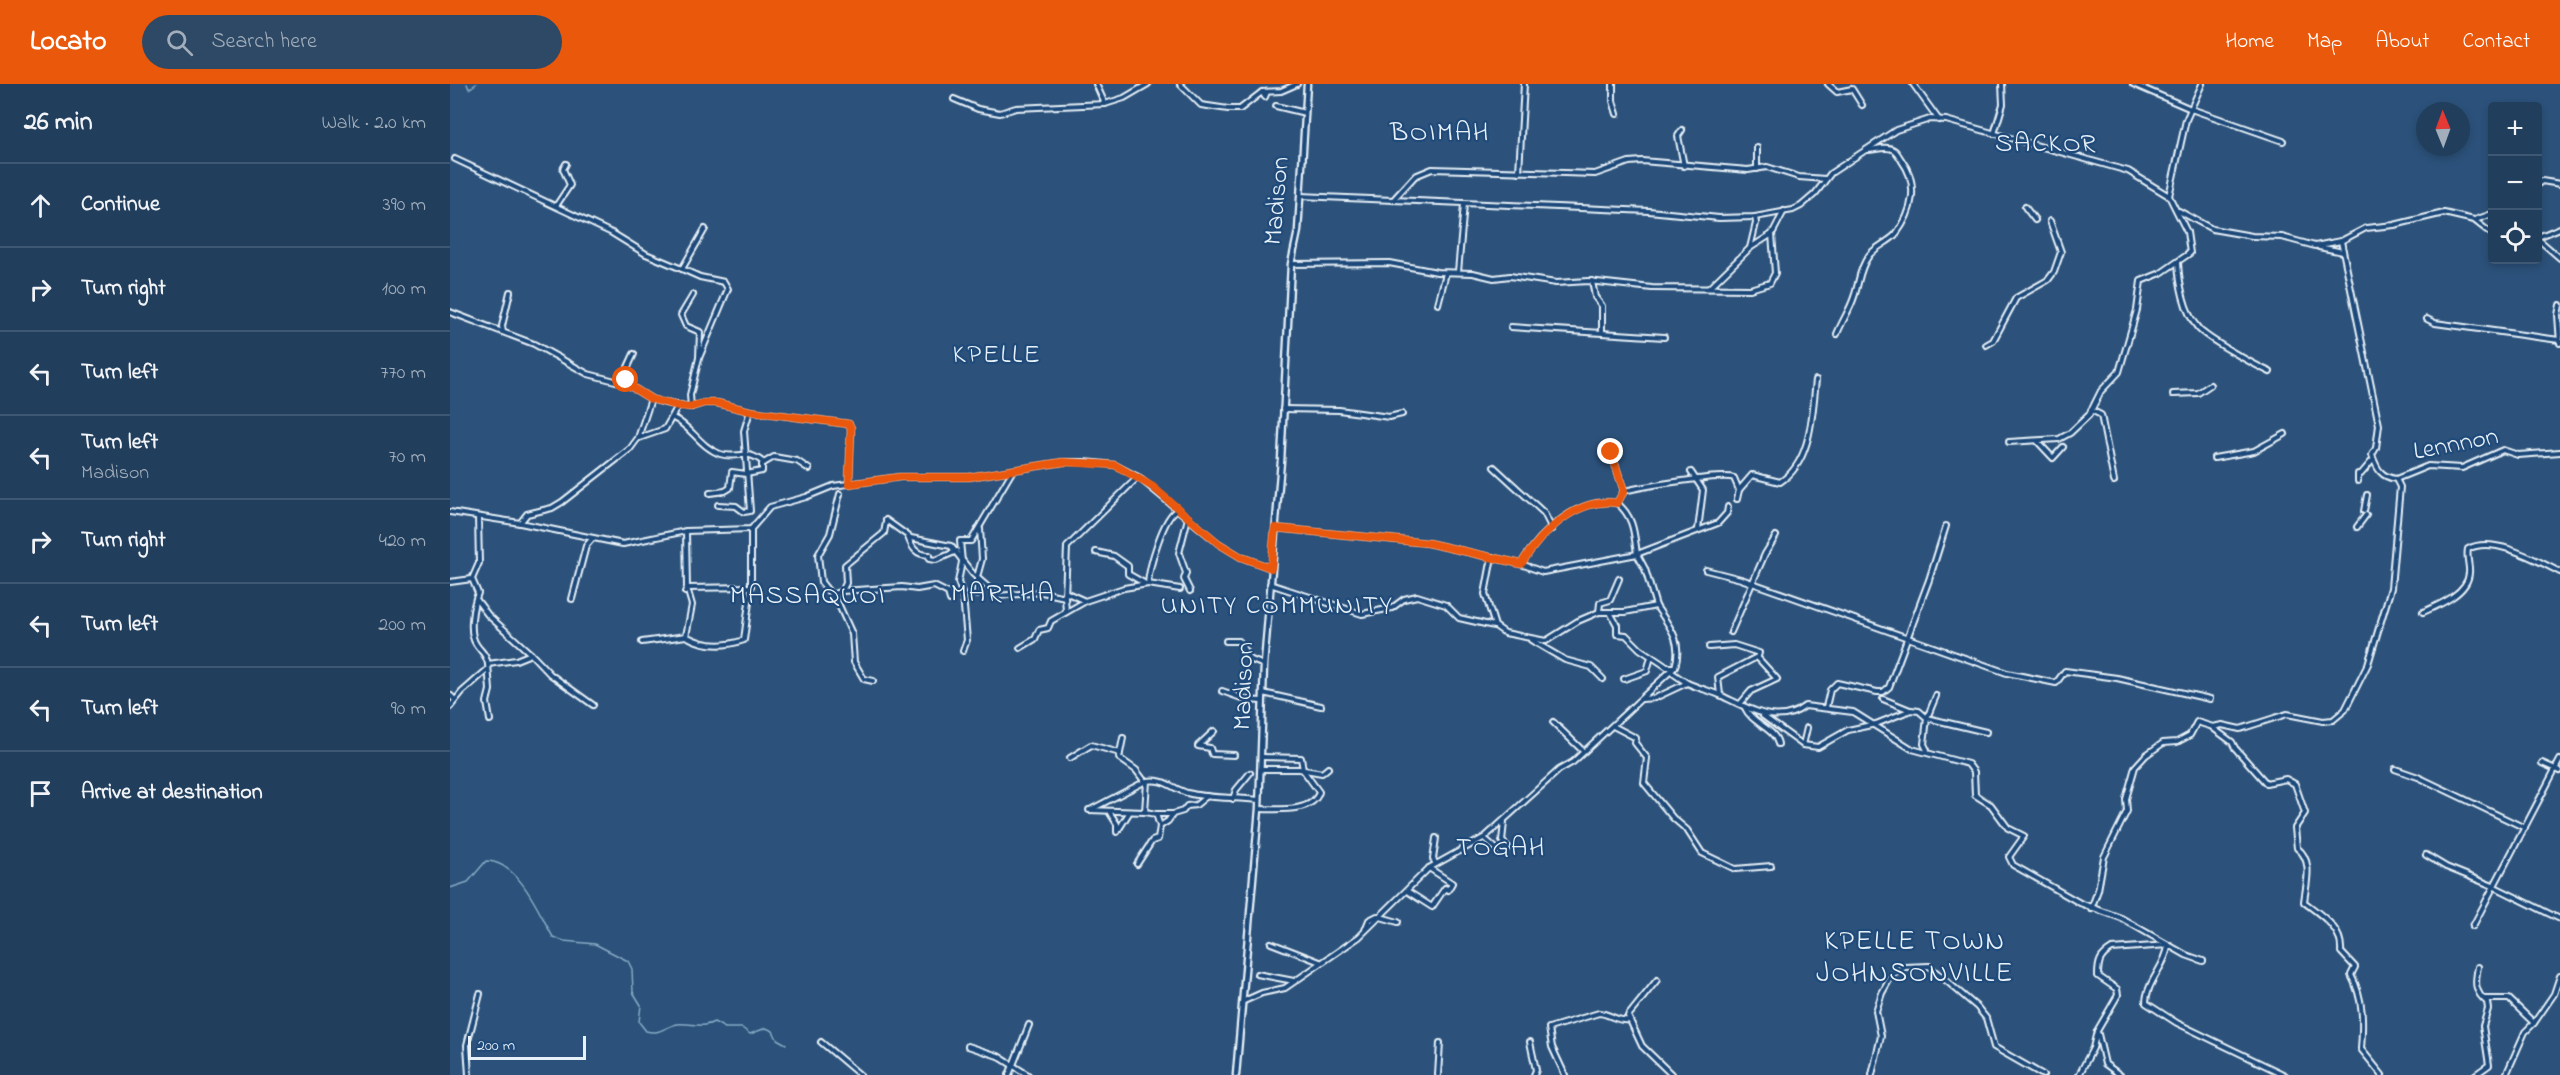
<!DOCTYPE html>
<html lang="en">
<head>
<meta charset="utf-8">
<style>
  body { margin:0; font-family:"Indie Flower",sans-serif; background:#2d4965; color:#f1f3f6 }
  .controls { position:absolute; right:18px; top:18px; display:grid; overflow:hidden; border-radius:6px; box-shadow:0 3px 9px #0003 }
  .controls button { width:54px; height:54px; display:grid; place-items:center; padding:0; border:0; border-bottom:2px solid #3e5772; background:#213e5c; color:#f1f3f6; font:30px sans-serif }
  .compass { position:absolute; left:1966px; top:18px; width:54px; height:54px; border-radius:50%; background:#213e5c; box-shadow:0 3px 9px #0003; rotate:359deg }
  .scale { position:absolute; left:18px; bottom:15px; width:118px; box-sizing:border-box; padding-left:6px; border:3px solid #e8f1f8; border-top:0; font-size:16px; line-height:21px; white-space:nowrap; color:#e8f1f8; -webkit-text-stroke:4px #1f4a7a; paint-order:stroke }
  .stop { position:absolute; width:18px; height:18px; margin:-14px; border:4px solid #ea580c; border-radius:50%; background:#fff }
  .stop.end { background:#ea580c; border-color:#fff; box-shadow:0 2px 6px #0008 }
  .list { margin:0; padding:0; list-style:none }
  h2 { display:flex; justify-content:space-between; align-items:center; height:78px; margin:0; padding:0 24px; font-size:26px }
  h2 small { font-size:20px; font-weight:400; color:#a2aebb }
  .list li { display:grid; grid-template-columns:39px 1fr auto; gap:18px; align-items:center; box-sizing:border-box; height:84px; padding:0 24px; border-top:2px solid #3e5772 }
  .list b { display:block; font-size:22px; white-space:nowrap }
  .list p { margin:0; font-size:20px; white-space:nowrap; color:#a2aebb }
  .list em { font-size:20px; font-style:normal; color:#a2aebb }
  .icon { flex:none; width:33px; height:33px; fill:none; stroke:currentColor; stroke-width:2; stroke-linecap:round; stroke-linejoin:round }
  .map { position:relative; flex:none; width:2110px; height:991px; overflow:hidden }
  header { display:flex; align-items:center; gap:36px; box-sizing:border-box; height:84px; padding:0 30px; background:#ea580c; color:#fff }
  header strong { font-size:28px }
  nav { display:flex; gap:33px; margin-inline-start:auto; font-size:21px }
  .search { width:420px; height:54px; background:#2d4965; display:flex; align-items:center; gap:15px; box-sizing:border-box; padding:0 21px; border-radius:33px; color:#a2aebb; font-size:22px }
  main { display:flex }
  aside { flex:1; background:#213e5c }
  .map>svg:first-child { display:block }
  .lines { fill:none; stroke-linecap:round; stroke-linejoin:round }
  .stream { stroke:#87abc4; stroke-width:1.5 }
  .minor-casing { stroke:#e8f1f8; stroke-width:8 }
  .tertiary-casing { stroke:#e8f1f8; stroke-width:9 }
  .minor { stroke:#1f4a7a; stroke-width:4 }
  .tertiary { stroke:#1f4a7a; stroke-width:4.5 }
  .route { stroke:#ea580c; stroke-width:8 }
  .labels { text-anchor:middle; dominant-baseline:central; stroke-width:4.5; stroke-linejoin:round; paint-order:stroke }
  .street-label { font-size:26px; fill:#e8f1f8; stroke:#1f4a7a }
  .neighbourhood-label { font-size:27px; letter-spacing:1.5px; fill:#e8f1f8; stroke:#1f4a7a }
  .quarter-label { font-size:28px; letter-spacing:1.5px; fill:#e8f1f8; stroke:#1f4a7a }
</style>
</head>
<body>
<header>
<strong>Locato</strong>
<div class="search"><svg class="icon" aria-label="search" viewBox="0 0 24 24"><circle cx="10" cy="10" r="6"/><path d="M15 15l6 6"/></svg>Search here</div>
<nav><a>Home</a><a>Map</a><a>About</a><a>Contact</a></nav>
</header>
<main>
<aside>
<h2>26 min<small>Walk · 2.0 km</small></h2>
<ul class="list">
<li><svg class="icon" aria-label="ahead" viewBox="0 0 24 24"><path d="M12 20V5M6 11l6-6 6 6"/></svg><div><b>Continue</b></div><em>390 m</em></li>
<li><svg class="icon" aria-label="right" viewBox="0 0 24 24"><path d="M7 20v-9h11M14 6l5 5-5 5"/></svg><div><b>Turn right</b></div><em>100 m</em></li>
<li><svg class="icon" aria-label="left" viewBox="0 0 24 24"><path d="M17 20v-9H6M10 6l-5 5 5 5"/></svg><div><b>Turn left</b></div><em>770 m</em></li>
<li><svg class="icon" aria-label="left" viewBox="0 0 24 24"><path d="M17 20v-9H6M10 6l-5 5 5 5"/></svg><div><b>Turn left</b><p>Madison</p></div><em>70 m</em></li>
<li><svg class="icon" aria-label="right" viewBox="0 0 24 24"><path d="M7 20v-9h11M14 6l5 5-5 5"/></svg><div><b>Turn right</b></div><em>420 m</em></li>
<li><svg class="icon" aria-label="left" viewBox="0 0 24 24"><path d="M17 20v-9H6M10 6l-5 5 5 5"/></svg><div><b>Turn left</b></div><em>200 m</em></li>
<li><svg class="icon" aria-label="left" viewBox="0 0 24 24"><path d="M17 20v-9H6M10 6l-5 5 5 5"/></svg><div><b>Turn left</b></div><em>90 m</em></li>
<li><svg class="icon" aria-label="arrive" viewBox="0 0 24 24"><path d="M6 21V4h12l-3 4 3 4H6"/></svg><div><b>Arrive at destination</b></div></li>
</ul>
</aside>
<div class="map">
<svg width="2110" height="991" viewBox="0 0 2110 991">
  <rect width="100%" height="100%" fill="#2c527b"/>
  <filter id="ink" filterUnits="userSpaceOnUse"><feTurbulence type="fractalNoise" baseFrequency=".0167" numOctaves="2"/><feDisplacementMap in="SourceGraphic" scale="12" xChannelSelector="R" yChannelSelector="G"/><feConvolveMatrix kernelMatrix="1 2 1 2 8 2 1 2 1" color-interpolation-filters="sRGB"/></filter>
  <g filter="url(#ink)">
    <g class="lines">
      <g class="stream">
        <path d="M17,0L19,5L26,0"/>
        <path d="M0,804L18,798L36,777C69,777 89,829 103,853L114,857L145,860L178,877L182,885L183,908L191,921L189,938L196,947C210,951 214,943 227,940C240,938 252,945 264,938L275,944H292L300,950L316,944L323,947L327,955L336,960"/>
      </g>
      <defs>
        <g id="minor">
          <path d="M730,0L751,21L778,25H790L812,8L831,7L847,0"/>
          <path d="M1163,0V17L1167,30"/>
          <path d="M1378,0L1387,8L1402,5L1412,21"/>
          <path d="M1463,0L1489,36"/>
          <path d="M1683,0L1741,25L1833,57"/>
          <path d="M812,8L815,13L817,8"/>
          <path d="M504,15L528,25L550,29L566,24L655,20L646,0"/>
          <path d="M655,20L674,14L698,0"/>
          <path d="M826,22L855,29"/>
          <path d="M1232,46L1228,52L1234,82"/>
          <path d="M1544,50L1553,20L1552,0"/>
          <path d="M1307,64V85"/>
          <path d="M5,75L162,149L196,170L232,185"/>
          <path d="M1069,88L1074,0"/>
          <path d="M2088,100L2092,97L2110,100"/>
          <path d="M850,112L1199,127L1269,134L1305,133L1343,126L1351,122L1365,110L1381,89L1446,46L1480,35L1496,36L1678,87L1719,112"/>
          <path d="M943,116L965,92L982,85L1145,90L1179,78L1192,77L1298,86L1317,83L1349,93L1375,95"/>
          <path d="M106,122L120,101L113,85L116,80"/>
          <path d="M1575,123L1585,136"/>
          <path d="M1729,127L1762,145L1802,152L1832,153L1865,162L1891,157L1916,144L1944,141L1994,129L2024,136L2042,150"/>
          <path d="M2025,136L2042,130"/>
          <path d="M2088,153L2110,144"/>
          <path d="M2088,155L2110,174"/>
          <path d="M1869,163L1893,168"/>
          <path d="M1300,164L1306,139L1305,133"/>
          <path d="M1728,178C1729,198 1734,228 1748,244C1757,255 1807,282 1820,288"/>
          <path d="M841,180L939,179L987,188L1023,189L1044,194L1060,192L1106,199L1138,197L1202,204L1300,205L1320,199L1325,189L1322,150L1334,127"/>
          <path d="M1008,188L1014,120"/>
          <path d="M1142,197L1145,213L1152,222V248"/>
          <path d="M1259,204L1300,164L1322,150"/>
          <path d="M988,220L996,189"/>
          <path d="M2110,221L2108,231L2110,259"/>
          <path d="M0,228L84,260L138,290L177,300L201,315L215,319L241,323L254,319H267L300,327L399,340L401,344L399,400"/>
          <path d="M1977,235L1985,239L2109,256"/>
          <path d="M1061,243L1214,253"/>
          <path d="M53,248L52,242L60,208"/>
          <path d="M1387,250C1392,237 1400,226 1404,213C1409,200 1409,185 1418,173C1424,163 1438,159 1446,150C1463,128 1469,100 1452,77C1450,74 1447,68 1444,66C1437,61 1425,66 1417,66"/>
          <path d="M1536,261L1543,257L1566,214L1598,196L1604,188L1611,168L1600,137"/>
          <path d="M249,274L278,205L274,198L250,193L232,185L255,145"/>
          <path d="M177,300L178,283L184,270"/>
          <path d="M1723,310L1748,309L1760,301"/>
          <path d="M241,323L240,311L249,274L250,248L236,242L231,231L243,211"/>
          <path d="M833,325L889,326L939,333L952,330"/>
          <path d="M1641,326L1651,331L1664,397"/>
          <path d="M223,334C240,341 251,364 270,370C289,376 295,363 314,379"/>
          <path d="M189,354L215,345L228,322"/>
          <path d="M1559,358L1609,355L1620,349L1639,331L1651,307L1669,288L1687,226L1691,197L1711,189L1740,169L1737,148L1719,112L1736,36L1752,0"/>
          <path d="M1588,358L1603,374L1613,363"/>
          <path d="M1161,368L1174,407"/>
          <path d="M1764,374L1804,367L1835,350"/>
          <path d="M1044,383L1094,429L1102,445"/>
          <path d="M1241,388L1253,406L1248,446"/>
          <path d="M1908,390V397"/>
          <path d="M1911,390L1922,377"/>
          <path d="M1946,395L1978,382L2012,384L2053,366L2068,371L2110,368"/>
          <path d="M260,409L275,407L280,404L282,388L296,390L312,387V380L324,373L347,377L359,385"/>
          <path d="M390,410L380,450L368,471L371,498L388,519L402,550L404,578L414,595L423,597"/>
          <path d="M1287,415L1289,406L1302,391L1330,398C1362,378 1362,330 1366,296"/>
          <path d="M1167,419L1174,407C1191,403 1272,389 1284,394L1289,406"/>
          <path d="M268,421L286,422L294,428L300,427L294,347L300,327"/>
          <path d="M727,426C713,433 699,483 698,500L730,505"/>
          <path d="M1914,427L1917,411"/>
          <path d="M0,428L70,439L77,430L102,424L112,418L180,365L188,354L201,315"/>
          <path d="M738,434L729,469L736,489L734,495L740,507"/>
          <path d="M436,436L461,454L501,462L523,490L548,512L592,508L615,513L617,463L688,393"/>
          <path d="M70,439L173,460L236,447L301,445L320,423L356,413L383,402L450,393H519L613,378H635L665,381L688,393L768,459L791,473L821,484"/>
          <path d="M1907,443L1916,431"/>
          <path d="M825,444L978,459L1071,480L1093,488L1187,470L1195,485L1206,522"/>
          <path d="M458,453C462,464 466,471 479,471V475L486,476L507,467"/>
          <path d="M646,468L664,472L678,482V490L694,499"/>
          <path d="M1071,480C1091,448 1127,413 1167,419C1184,433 1184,449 1187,470L1268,439L1277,429L1278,423"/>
          <path d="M1256,486L1291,495L1557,589L1606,599L1615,587L1667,594L1760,615"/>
          <path d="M22,495L29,479L28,433"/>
          <path d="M0,498L22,495L28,509C23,521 18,548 26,560C31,568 36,569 38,580L66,576L81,570L100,590L143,621"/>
          <path d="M820,500L912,530L942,524L954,515L967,512L996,521L1009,534L1044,542"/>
          <path d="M392,507L452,503L467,505L484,502L498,509L500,516"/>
          <path d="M235,508L237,504L301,503"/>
          <path d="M615,508L635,517L674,504L698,500"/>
          <path d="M381,511L392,507L396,499L395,481L434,449L436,438"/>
          <path d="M527,511V493L532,475L530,445"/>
          <path d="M615,513L616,528"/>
          <path d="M26,515L38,531L81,570"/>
          <path d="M122,515L136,462L142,455"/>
          <path d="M1149,528L1150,519L1160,516L1169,495"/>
          <path d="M1973,528C1989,521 2018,509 2019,489C2020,481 2016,474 2018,465C2043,451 2088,477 2110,488"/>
          <path d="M1161,530L1167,541V550L1176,551L1190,565L1217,583H1224"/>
          <path d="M1281,548L1315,470L1326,452"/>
          <path d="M236,552C255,563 274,563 294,556L301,503V445"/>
          <path d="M1081,556L1115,576L1141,583L1153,595"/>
          <path d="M776,557H789L799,575L814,581"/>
          <path d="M192,558L236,552L242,521L237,504L236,447"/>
          <path d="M1259,563L1284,561L1309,569L1308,572"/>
          <path d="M570,564L585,555L589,546L598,544L601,537L634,518"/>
          <path d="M513,567L517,556L513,512L508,498L512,478L510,457H521L563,386"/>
          <path d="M38,580L40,606L37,618L40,636"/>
          <path d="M1174,595L1197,587L1201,573"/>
          <path d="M1237,599C1248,604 1261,607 1272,612C1300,625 1328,643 1355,622L1403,628L1462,665L1518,680L1524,688L1525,711L1541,721L1558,744L1574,752L1559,773L1563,781L1630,819L1671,834L1736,871L1753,877"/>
          <path d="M772,607L797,616L812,617"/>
          <path d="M813,609L871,622"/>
          <path d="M0,611L5,616"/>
          <path d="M1270,611L1268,593L1307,573L1327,595L1301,607L1290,620"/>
          <path d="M1486,612L1477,634L1536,648"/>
          <path d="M1192,615L1205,614L1237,599L1221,588"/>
          <path d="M1433,615L1460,626"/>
          <path d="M0,623L12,608L37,586"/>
          <path d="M1376,623L1380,606L1387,599L1427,608H1433L1439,603L1479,496L1496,442"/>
          <path d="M1295,624C1302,640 1325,644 1328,660"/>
          <path d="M1313,632L1353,661L1368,663L1398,646L1426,640L1461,626L1469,627L1477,634L1474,660L1477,666"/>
          <path d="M1103,638L1132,666"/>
          <path d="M1163,642L1186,654L1185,659L1197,674L1194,699L1223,734L1237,746L1252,769L1285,785L1321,782"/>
          <path d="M1763,644L1782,658L1785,664L1816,699L1836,695L1845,700L1855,729L1845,744L1847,764C1864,777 1856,799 1854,818C1871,831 1893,844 1891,868L1905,883L1901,891C1914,915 1913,939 1911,965L1932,991"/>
          <path d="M673,654L669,674L686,686L695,698"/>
          <path d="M749,661L764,647"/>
          <path d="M1353,661L1357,644"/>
          <path d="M748,662L760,664L762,670L784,671"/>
          <path d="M620,674L641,661L670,669"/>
          <path d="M2092,679L2110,687"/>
          <path d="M812,685H849L872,689L878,684"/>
          <path d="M1945,685L1968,693L2075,744"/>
          <path d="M783,715L786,706L800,689"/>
          <path d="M809,725C827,725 863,729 869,708L853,686L851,674L812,673"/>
          <path d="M639,726L695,728L697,697C713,694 722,704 737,709C761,715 785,713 809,716"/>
          <path d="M640,726L696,697"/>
          <path d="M660,729L667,740V748L679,729"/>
          <path d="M706,730H722"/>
          <path d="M710,742L718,737L723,730L733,727L737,722L746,721L757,712"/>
          <path d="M1034,754L1051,769L1058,763L1052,757L1054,738"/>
          <path d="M1976,771L1996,783L2043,802L2110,835"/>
          <path d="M687,780L702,757L708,755L710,742L706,730L695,728"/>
          <path d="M986,780L983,775L986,754"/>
          <path d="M957,807L982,823L995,804L998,806L1002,799L979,784"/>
          <path d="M1641,825L1648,806L1654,773L1677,727L1676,715L1685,683L1696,671L1713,659L1727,658L1740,651L1747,638L1763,643L1772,641L1790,645L1837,630L1873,637L1883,636L1895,626L1918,580L1941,504L1950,403L1946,395C1931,393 1927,385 1922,371L1926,364L1929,341L1891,157"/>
          <path d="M2023,842L2110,676"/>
          <path d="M915,846L919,836L927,832L948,838"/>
          <path d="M821,859L870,878"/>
          <path d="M1718,862C1716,882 1696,898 1696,919L1727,939L1835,991"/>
          <path d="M807,890L844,897"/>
          <path d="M1207,896L1178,932L1192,962L1222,991"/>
          <path d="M2035,915H2059L2084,939L2075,948L2056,991"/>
          <path d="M794,917L812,909L835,904L909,853L979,784L1035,753L1109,686L1123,678L1225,583C1233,557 1220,543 1206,522L1175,528H1149L1128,537L1096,557L1055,549L1045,542L1035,510L1042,473"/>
          <path d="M2084,939L2104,910L2110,892"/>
          <path d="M1648,950L1655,980L1670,991"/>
          <path d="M371,958L410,991"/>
          <path d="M1080,958L1086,986L1084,991"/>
          <path d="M518,962L548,972L578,991"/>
          <path d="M19,991L17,961L30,910"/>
          <path d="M559,991L579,941"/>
          <path d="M988,991L990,959"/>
          <path d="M1115,991L1102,963L1099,944L1149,929C1161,930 1167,938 1179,936"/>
          <path d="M1422,991L1431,952L1426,927L1432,909L1442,891L1455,883L1479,882L1527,923L1536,934L1544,963L1593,991"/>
          <path d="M1629,991L1643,964L1647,947L1668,911L1667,905L1648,892C1648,878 1650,872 1662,865L1718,861"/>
          <path d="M2025,991L2039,981L2033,942L2038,925L2037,918C2024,908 2025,898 2028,883"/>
        </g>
        <path id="tertiary" d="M786,991L809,725L814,581L831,377L841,180L848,147L857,0"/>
      </defs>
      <use href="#minor" class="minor-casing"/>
      <use href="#tertiary" class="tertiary-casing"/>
      <use href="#minor" class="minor"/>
      <use href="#tertiary" class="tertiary"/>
    </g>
  </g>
  <g class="lines" filter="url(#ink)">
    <path class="route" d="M176,296L177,300L201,315L228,322L241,323L254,319H267L300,327L399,340L401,344L399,400L450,393H519L613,378L665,381L703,403L768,459L791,473L821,484L825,444L978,459L1071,480C1091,449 1127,413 1167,419L1174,407L1161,368"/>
  </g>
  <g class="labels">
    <g class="street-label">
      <text transform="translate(828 117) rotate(-85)">Madison</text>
      <text transform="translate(2006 361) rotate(-11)">Lennnon</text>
      <text transform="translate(795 602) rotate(-88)">Madison</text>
    </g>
    <g class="neighbourhood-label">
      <text x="990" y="49">BOIMAH</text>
      <text x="1596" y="60">SACKOR</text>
      <text x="547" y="271">KPELLE</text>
      <text x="553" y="510">MARTHA</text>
      <text x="358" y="512">MASSAQUOI</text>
      <text x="827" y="522">UNITY COMMUNITY</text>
      <text x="1051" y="764">TOGAH</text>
    </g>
    <g class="quarter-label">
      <text x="1465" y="858">KPELLE TOWN<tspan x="1465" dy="32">JOHNSONVILLE</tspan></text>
    </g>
  </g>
</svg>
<div class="controls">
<button>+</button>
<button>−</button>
<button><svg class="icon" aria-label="locate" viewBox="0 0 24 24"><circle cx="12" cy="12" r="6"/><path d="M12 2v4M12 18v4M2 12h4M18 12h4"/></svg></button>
</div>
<svg class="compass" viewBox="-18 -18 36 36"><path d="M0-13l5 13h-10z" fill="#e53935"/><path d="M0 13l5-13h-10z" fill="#a2aebb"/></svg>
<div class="scale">200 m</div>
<div class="stop" style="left:176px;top:296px"></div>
<div class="stop end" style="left:1161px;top:368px"></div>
</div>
</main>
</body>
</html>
